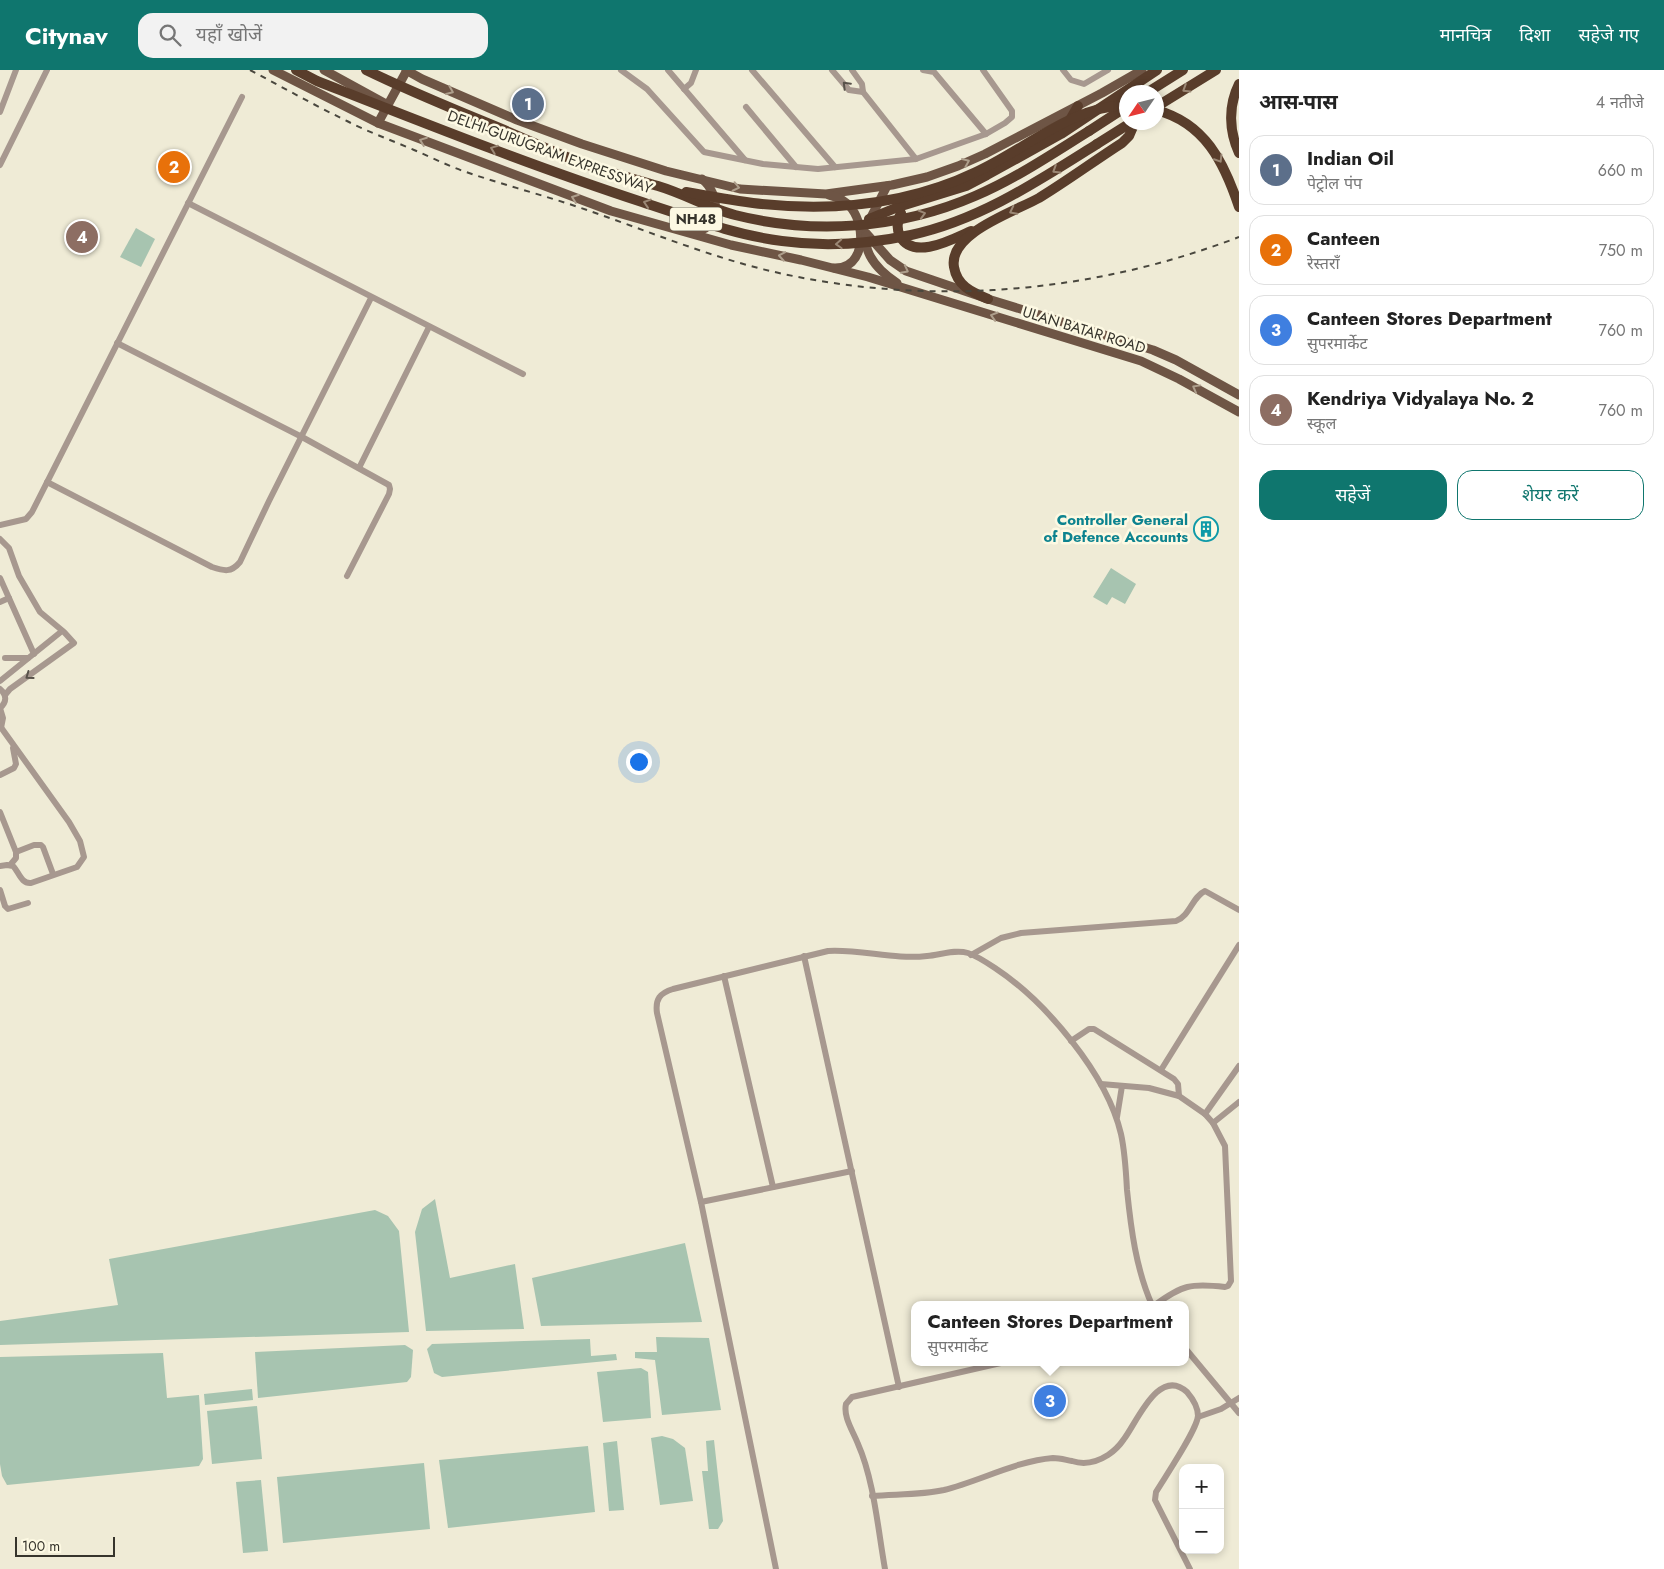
<!DOCTYPE html>
<html lang="hi">
<head>
<meta charset="utf-8">
<style>
  body { margin:0; font-family:Jost,"Noto Sans Devanagari",sans-serif; background:#f2f2f2; color:#222 }
  .controls { position:absolute; right:15px; bottom:15px; display:grid; overflow:hidden; border-radius:10px; box-shadow:0 2px 8px #0003 }
  .controls button { width:45px; height:45px; display:grid; place-items:center; padding:0; border:0; border-bottom:1px solid #e0e0e0; background:#fff; color:#222; font:25px sans-serif }
  .compass { position:absolute; left:1119px; top:15px; width:45px; height:45px; border-radius:50%; background:#fff; box-shadow:0 2px 8px #0003; rotate:235deg }
  .scale { position:absolute; left:15px; bottom:12px; width:100px; box-sizing:border-box; padding-left:5px; border:2px solid #36342c; border-top:0; font-size:14px; line-height:18px; white-space:nowrap; color:#36342c; -webkit-text-stroke:4px #fdf9e3; paint-order:stroke }
  .you { position:absolute; left:638px; top:691px; width:18px; height:18px; margin:-12px; border:4px solid #fff; border-radius:50%; background:#1a73e8; box-shadow:0 0 0 8px #1a73e833 }
  .badge { display:grid; place-items:center; width:32px; height:32px; border-radius:50%; background:#0f766e; color:#fff; font-size:16px; font-weight:700 }
  .pin { position:absolute; translate:-50% -50%; border:2px solid #fff; box-shadow:0 1px 5px #0006 }
  .popup { position:absolute; left:911px; top:1231px; width:278px; height:65px; box-sizing:border-box; display:grid; place-content:center; border-radius:10px; background:#fff; filter:drop-shadow(0 1px 4px #0005); font-size:16px; white-space:nowrap; color:#767676 }
  .popup b { font-size:19px; color:#222 }
  .popup::after { content:''; position:absolute; left:50%; top:100%; margin-left:-10px; border:10px solid transparent; border-top-color:#fff }
  .list { margin:0; padding:0; list-style:none }
  h2 { display:flex; justify-content:space-between; align-items:center; height:65px; margin:0; padding:0 20px; font-size:21px }
  h2 small { font-size:16px; font-weight:400; color:#767676 }
  .list li { display:grid; grid-template-columns:32px 1fr auto; gap:15px; align-items:center; box-sizing:border-box; height:70px; margin:0 10px 10px; padding:0 10px; border:1px solid #e0e0e0; border-radius:15px }
  .list b { display:block; font-size:19px; white-space:nowrap }
  .list p { margin:0; font-size:16px; white-space:nowrap; color:#767676 }
  .list em { font-size:16px; font-style:normal; color:#767676 }
  .actions { display:flex; gap:10px; padding:15px 20px }
  .actions a { flex:1; padding:11px 0; border:1px solid #0f766e; border-radius:15px; text-align:center; font-size:18px; color:#0f766e }
  .actions .main { background:#0f766e; color:#fff }
  .icon { flex:none; width:28px; height:28px; fill:none; stroke:currentColor; stroke-width:2; stroke-linecap:round; stroke-linejoin:round }
  .map { position:relative; flex:none; width:1239px; height:1499px; overflow:hidden }
  header { display:flex; align-items:center; gap:30px; box-sizing:border-box; height:70px; padding:0 25px; background:#0f766e; color:#fff }
  header strong { font-size:24px }
  nav { display:flex; gap:28px; margin-inline-start:auto; font-size:18px }
  .search { width:350px; height:45px; background:#f2f2f2; display:flex; align-items:center; gap:12px; box-sizing:border-box; padding:0 18px; border-radius:15px; color:#767676; font-size:19px }
  main { display:flex }
  aside { flex:1; background:#fff }
  .map>svg:first-child { display:block }
  .green { fill:#a7c4b0 }
  .lines { fill:none; stroke-linecap:round; stroke-linejoin:round }
  .minor { stroke:#a7988f; stroke-width:6 }
  .major { stroke:#6e5545; stroke-width:9 }
  .highway { stroke:#593d2b; stroke-width:10 }
  .rail { stroke:#49473e; stroke-width:2; stroke-dasharray:6 6; stroke-linecap:butt }
  .major-bridge { stroke:#6e5545; stroke-width:9 }
  .highway-bridge { stroke:#593d2b; stroke-width:10 }
  .oneway { stroke:#58524a }
  .oneway2 { stroke:#9b8875 }
  .oneway3 { stroke:#ae9f8c }
  .labels { text-anchor:middle; dominant-baseline:central; stroke-width:5; stroke-linejoin:round; paint-order:stroke }
  .shield { fill:#fdf9e3; stroke:#726f63; stroke-width:1 }
  .shield-label { font-size:14px; font-weight:bold; fill:#36342c }
  .street-label { font-size:15px; fill:#36342c; stroke:#fdf9e3 }
  .culture-label { font-size:15px; font-weight:bold; fill:#0d838f; stroke:#fdf9e3; text-anchor:end }
</style>
</head>
<body>
<header>
<strong>Citynav</strong>
<div class="search"><svg class="icon" aria-label="search" viewBox="0 0 24 24"><circle cx="10" cy="10" r="6"/><path d="M15 15l6 6"/></svg>यहाँ खोजें</div>
<nav><a>मानचित्र</a><a>दिशा</a><a>सहेजे गए</a></nav>
</header>
<main>
<div class="map">
<svg width="1239" height="1499" viewBox="0 0 1239 1499">
  <rect width="100%" height="100%" fill="#efebd6"/>
  <g class="green">
    <path d="M136,158L155,169L141,197L120,187Z"/>
    <path d="M1111,498L1136,514L1125,534L1112,527L1107,535L1093,527Z"/>
    <path d="M435,1129L450,1208L515,1194L524,1259L426,1261L415,1162L422,1139Z"/>
    <path d="M375,1140L388,1146L399,1161L409,1262L0,1275V1251L118,1235L109,1189Z"/>
    <path d="M685,1173L702,1252L541,1256L532,1208Z"/>
    <path d="M656,1267L709,1268L721,1340L662,1345L655,1290L635,1288V1282H657Z"/>
    <path d="M590,1269L591,1286L616,1284L617,1290L442,1307L434,1303L427,1279L432,1274Z"/>
    <path d="M405,1275L413,1280L411,1307L407,1312L258,1328L255,1282Z"/>
    <path d="M163,1283L167,1328L199,1325L203,1389L199,1396L7,1415L2,1406L0,1394V1287Z"/>
    <path d="M641,1298L648,1302L651,1348L603,1352L597,1302Z"/>
    <path d="M252,1319L253,1330L205,1335L204,1324Z"/>
    <path d="M257,1336L262,1389L212,1394L207,1341Z"/>
    <path d="M662,1366L673,1369L685,1378L693,1431L660,1435L651,1368Z"/>
    <path d="M714,1370L723,1451L718,1459H709L702,1401H708L706,1371Z"/>
    <path d="M617,1371L624,1440L609,1441L603,1373Z"/>
    <path d="M588,1376L595,1442L448,1458L439,1390Z"/>
    <path d="M424,1393L430,1459L283,1473L277,1407Z"/>
    <path d="M261,1410L268,1481L243,1483L236,1412Z"/>
  </g>
  <g class="lines">
    <g class="minor">
      <path d="M621,0L647,19L704,82L763,94L818,99L916,89L986,64L1005,53L1012,47V41L983,0"/>
      <path d="M668,0L745,90"/>
      <path d="M752,0L835,97"/>
      <path d="M832,0L849,20L863,22"/>
      <path d="M852,0L862,14L863,22L916,89"/>
      <path d="M923,0L934,2L986,64"/>
      <path d="M1063,0L1071,10L1084,14L1108,0"/>
      <path d="M684,19L691,13L696,0"/>
      <path d="M746,37L796,97"/>
      <path d="M0,42L16,0"/>
      <path d="M0,95L47,0"/>
      <path d="M188,133L523,304"/>
      <path d="M117,273L302,367L389,415L390,419L389,424L347,506"/>
      <path d="M359,398L429,257"/>
      <path d="M47,412L212,497C224,501 231,503 240,492L269,431L371,228"/>
      <path d="M0,455L26,449L32,442L242,27"/>
      <path d="M0,469L9,478L19,506L40,542L64,562L74,573L10,619L5,625"/>
      <path d="M0,508L34,584"/>
      <path d="M0,532L9,528"/>
      <path d="M5,588H28"/>
      <path d="M0,611L62,561"/>
      <path d="M0,619C7,625 7,632 0,638"/>
      <path d="M0,638L3,648L1,658"/>
      <path d="M0,656L69,752L80,771L84,787L77,797L31,813C21,814 19,802 13,796L7,795L0,796"/>
      <path d="M0,705L14,698L16,694L13,678"/>
      <path d="M0,742L16,782V788L11,794"/>
      <path d="M16,782L34,775H41L43,777L53,804"/>
      <path d="M0,820L5,836L8,839L28,833"/>
      <path d="M971,885L1001,868L1021,863L1176,851C1190,846 1192,827 1205,821L1239,840"/>
      <path d="M804,886L899,1317"/>
      <path d="M724,906L773,1117"/>
      <path d="M1071,971L1089,959H1094L1174,1009L1178,1014L1179,1026"/>
      <path d="M1161,1000L1239,875"/>
      <path d="M1101,1014L1149,1018L1179,1026L1205,1044L1213,1053L1225,1076L1231,1211L1228,1216L1225,1217C1191,1213 1182,1215 1155,1235"/>
      <path d="M1205,1044L1239,996"/>
      <path d="M1117,1047L1122,1016"/>
      <path d="M1213,1053L1239,1032"/>
      <path d="M701,1132L852,1101"/>
      <path d="M1185,1278L1239,1343"/>
      <path d="M1198,1347L1221,1339L1239,1328"/>
      <path d="M872,1426C896,1424 921,1425 944,1420C980,1411 1016,1391 1053,1388C1060,1388 1066,1390 1072,1391C1084,1395 1097,1392 1108,1385C1114,1381 1120,1375 1124,1369C1137,1352 1159,1296 1187,1322C1193,1329 1198,1337 1198,1346C1197,1360 1165,1407 1156,1422L1155,1430L1190,1499"/>
      <path d="M776,1499L701,1132L657,943C655,929 660,923 673,919L828,881C861,879 894,890 927,886C940,885 955,879 968,883C977,886 986,892 995,898C1045,931 1107,1004 1121,1064C1125,1082 1126,1101 1127,1120C1131,1159 1136,1199 1152,1235"/>
      <path d="M885,1499C878,1460 874,1410 858,1374C853,1361 843,1347 846,1334L852,1327L1005,1292"/>
    </g>
    <g class="major">
      <path d="M273,0L378,53L611,141L731,175L801,190L868,207L1141,291L1179,309L1239,342"/>
      <path d="M406,0L422,9L517,50L582,74L666,101L740,119L826,124L892,115L927,107L958,96L985,84L1102,23L1142,0"/>
      <path d="M378,53L407,0"/>
      <path d="M829,125C838,127 847,132 852,139C866,158 865,199 834,198"/>
      <path d="M868,153L887,116"/>
      <path d="M692,162C722,161 721,124 702,109"/>
      <path d="M866,163L890,190L906,201L988,229L1153,280L1176,290L1239,325"/>
      <path d="M866,166C864,187 882,203 897,213"/>
    </g>
    <g class="highway">
      <path d="M1239,14C1228,36 1229,61 1239,83"/>
      <path d="M1148,22L1183,0"/>
      <path d="M1156,37L1216,0"/>
      <path d="M1156,40C1205,53 1224,92 1239,137"/>
      <path d="M1067,55L1078,36"/>
      <path d="M1089,61L1126,37"/>
      <path d="M1097,74L1132,52"/>
      <path d="M901,143C897,151 896,158 900,166C913,191 953,169 971,161"/>
      <path d="M869,149L898,137L966,116L987,105L1061,64L1157,0"/>
      <path d="M988,229C972,222 957,216 954,197C948,163 1016,141 1039,128C1067,111 1094,91 1122,73L1129,66L1135,52"/>
    </g>
    <path class="rail" d="M250,0C282,17 314,35 347,51C368,62 391,70 414,80C431,87 448,96 466,102C504,115 543,125 581,138C646,160 711,188 779,203C932,237 1093,223 1239,167"/>
    <path class="major-bridge" d="M324,0L386,34"/>
    <g class="highway-bridge">
      <path d="M296,0L317,11C424,53 532,96 642,132C688,147 734,165 782,171C825,177 869,174 911,165C980,150 1038,111 1097,74"/>
      <path d="M366,0C413,23 461,42 509,62C535,73 561,86 588,95C611,103 635,109 658,116C685,124 708,138 735,145C814,165 899,159 975,126C1015,109 1052,84 1089,61"/>
      <path d="M686,122C708,126 731,130 753,133C829,142 907,135 976,102C1026,79 1070,37 1126,35"/>
    </g>
  </g>
  <defs><path id="oneway-chevron" d="M-2-3.5L2.5 0L-2 3.5" fill="none" stroke-width="1.6" stroke-linecap="round" stroke-linejoin="round" transform="scale(1.25)"/></defs>
  <g class="oneway">
    <use href="#oneway-chevron" transform="translate(846 15) rotate(-135)"/>
    <use href="#oneway-chevron" transform="translate(29 606) rotate(144)"/>
  </g>
  <g class="oneway2">
    <use href="#oneway-chevron" transform="translate(1186 19) rotate(148)"/>
    <use href="#oneway-chevron" transform="translate(494 79) rotate(-159)"/>
    <use href="#oneway-chevron" transform="translate(1219 89) rotate(58)"/>
    <use href="#oneway-chevron" transform="translate(1056 100) rotate(148)"/>
    <use href="#oneway-chevron" transform="translate(647 133) rotate(-162)"/>
    <use href="#oneway-chevron" transform="translate(1013 141) rotate(153)"/>
    <use href="#oneway-chevron" transform="translate(922 144) rotate(-16)"/>
    <use href="#oneway-chevron" transform="translate(839 174) rotate(177)"/>
  </g>
  <g class="oneway3">
    <use href="#oneway-chevron" transform="translate(450 21) rotate(23)"/>
    <use href="#oneway-chevron" transform="translate(423 71) rotate(-159)"/>
    <use href="#oneway-chevron" transform="translate(966 92) rotate(-23)"/>
    <use href="#oneway-chevron" transform="translate(736 117) rotate(12)"/>
    <use href="#oneway-chevron" transform="translate(575 128) rotate(-160)"/>
    <use href="#oneway-chevron" transform="translate(782 186) rotate(-170)"/>
    <use href="#oneway-chevron" transform="translate(905 200) rotate(27)"/>
    <use href="#oneway-chevron" transform="translate(994 246) rotate(-163)"/>
    <use href="#oneway-chevron" transform="translate(1196 318) rotate(-151)"/>
  </g>
  <defs>
    <symbol id="building-ring" viewBox="-11 -11 22 22"><circle r="9.5" fill="#fdf9e3" stroke="#0f9aa8" stroke-width="1.5"/><path d="M-4-6H4V6H1V3H-1V6H-4ZM-2.5-4.3h1.7v1.8h-1.7ZM.8-4.3h1.7v1.8H.8ZM-2.5-1h1.7V.8h-1.7ZM.8-1h1.7V.8H.8Z" fill="#0f9aa8"/></symbol>
  </defs>
  <g fill-rule="evenodd">
    <use href="#building-ring" x="1192" y="445" width="28" height="28"/>
  </g>
  <g class="labels">
    <rect class="shield" x="670" y="137.5" width="52" height="23" rx="4"/>
    <g class="shield-label">
      <text x="696" y="149">NH48</text>
    </g>
    <g class="street-label">
      <text transform="translate(550 82) rotate(20)">DELHI-GURUGRAM EXPRESSWAY</text>
      <text transform="translate(1084 260) rotate(17)">ULAN BATAR ROAD</text>
    </g>
    <g class="culture-label">
      <text x="1188" y="450">Controller General<tspan x="1188" dy="17">of Defence Accounts</tspan></text>
    </g>
  </g>
</svg>
<div class="controls">
<button>+</button>
<button>−</button>
</div>
<svg class="compass" viewBox="-18 -18 36 36"><path d="M0-13l5 13h-10z" fill="#e53935"/><path d="M0 13l5-13h-10z" fill="#767676"/></svg>
<div class="scale">100 m</div>
<div class="you"></div>
<div class="pin badge" style="left:528px;top:34px;background:#5c6f8a">1</div>
<div class="pin badge" style="left:174px;top:97px;background:#e8710a">2</div>
<div class="pin badge" style="left:1050px;top:1331px;background:#3f7fe0">3</div>
<div class="popup"><b>Canteen Stores Department</b>सुपरमार्केट</div>
<div class="pin badge" style="left:82px;top:167px;background:#8d6e63">4</div>
</div>
<aside>
<h2>आस-पास<small>4 नतीजे</small></h2>
<ul class="list">
<li><span class="badge" style="background:#5c6f8a">1</span><div><b>Indian Oil</b><p>पेट्रोल पंप</p></div><em>660 m</em></li>
<li><span class="badge" style="background:#e8710a">2</span><div><b>Canteen</b><p>रेस्तराँ</p></div><em>750 m</em></li>
<li><span class="badge" style="background:#3f7fe0">3</span><div><b>Canteen Stores Department</b><p>सुपरमार्केट</p></div><em>760 m</em></li>
<li><span class="badge" style="background:#8d6e63">4</span><div><b>Kendriya Vidyalaya No. 2</b><p>स्कूल</p></div><em>760 m</em></li>
</ul>
<div class="actions"><a class="main">सहेजें</a><a>शेयर करें</a></div>
</aside>
</main>
</body>
</html>
